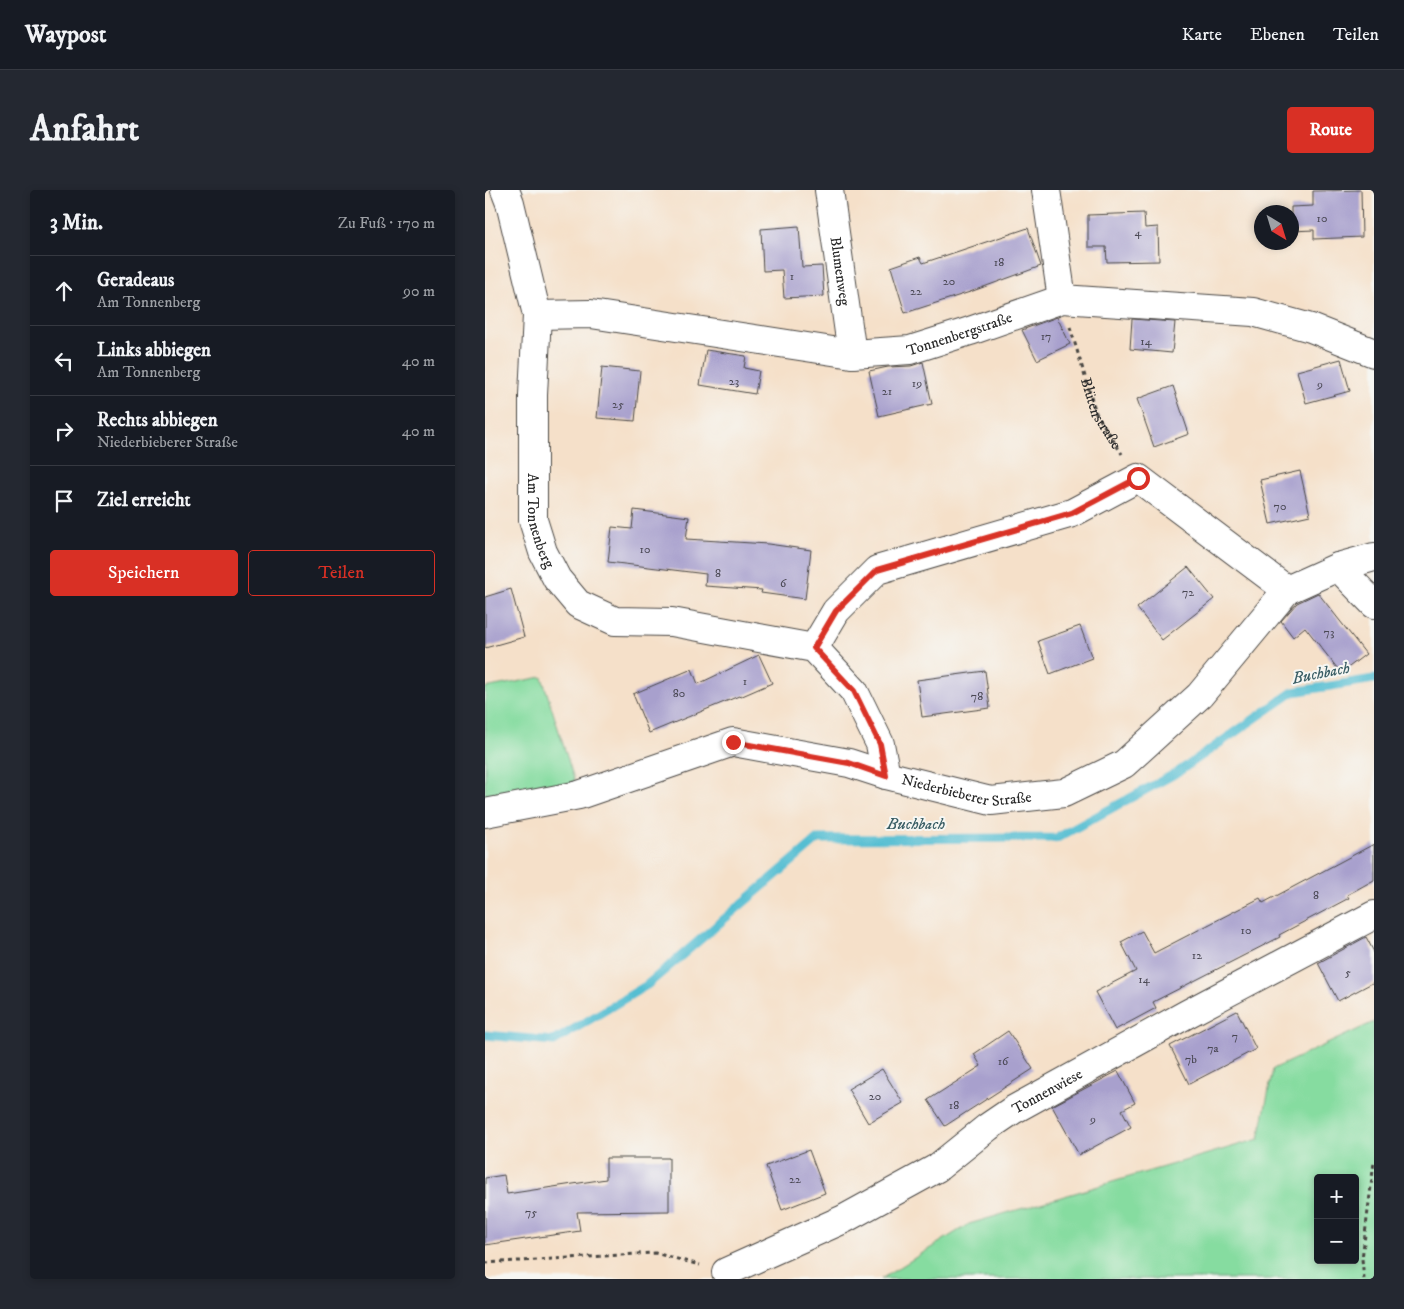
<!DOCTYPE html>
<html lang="de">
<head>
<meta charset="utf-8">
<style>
  body { margin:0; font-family:"IM FELL DW Pica",serif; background:#242831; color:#f1f3f6 }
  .controls { position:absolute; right:15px; bottom:15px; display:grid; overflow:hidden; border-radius:5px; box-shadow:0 2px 8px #0003 }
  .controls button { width:45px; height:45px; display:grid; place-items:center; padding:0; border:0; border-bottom:1px solid #363941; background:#171b24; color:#f1f3f6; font:25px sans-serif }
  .compass { position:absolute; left:769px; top:15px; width:45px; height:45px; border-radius:50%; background:#171b24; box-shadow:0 2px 8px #0003; rotate:142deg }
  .stop { position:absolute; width:15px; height:15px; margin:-11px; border:4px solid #d93025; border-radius:50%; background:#fff }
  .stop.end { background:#d93025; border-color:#fff; box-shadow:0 1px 5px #0008 }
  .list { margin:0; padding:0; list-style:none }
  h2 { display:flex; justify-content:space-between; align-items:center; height:65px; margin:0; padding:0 20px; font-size:21px }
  h2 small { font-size:16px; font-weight:400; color:#9ea1a6 }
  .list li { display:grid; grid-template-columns:32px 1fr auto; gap:15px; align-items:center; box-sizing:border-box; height:70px; padding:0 20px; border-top:1px solid #363941 }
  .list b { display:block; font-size:19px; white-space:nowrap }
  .list p { margin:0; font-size:16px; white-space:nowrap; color:#9ea1a6 }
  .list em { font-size:16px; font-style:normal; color:#9ea1a6 }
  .actions { display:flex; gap:10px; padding:15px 20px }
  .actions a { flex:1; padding:11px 0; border:1px solid #d93025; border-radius:5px; text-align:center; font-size:18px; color:#d93025 }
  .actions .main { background:#d93025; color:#fff }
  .icon { flex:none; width:28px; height:28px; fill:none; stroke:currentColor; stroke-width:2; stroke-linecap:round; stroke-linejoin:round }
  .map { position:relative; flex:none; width:889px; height:1089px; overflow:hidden; border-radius:5px }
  header { display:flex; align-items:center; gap:30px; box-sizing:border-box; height:70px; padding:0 25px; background:#171b24; border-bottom:1px solid #363941 }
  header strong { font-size:24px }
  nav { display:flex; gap:28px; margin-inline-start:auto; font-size:18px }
  .intro { display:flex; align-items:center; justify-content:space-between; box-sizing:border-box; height:120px; padding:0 30px }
  h1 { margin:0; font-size:35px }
  .button { padding:12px 22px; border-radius:5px; background:#d93025; color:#fff; font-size:18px; font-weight:700 }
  main { display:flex; gap:30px; padding:0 30px }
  aside { flex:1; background:#171b24; border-radius:5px; box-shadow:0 2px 8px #0003 }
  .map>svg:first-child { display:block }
  .green { fill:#86dca0; stroke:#588466; fill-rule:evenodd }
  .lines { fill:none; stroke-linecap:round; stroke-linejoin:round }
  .stream { stroke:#55bed2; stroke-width:9 }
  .building { fill:#a8a0cd }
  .street-casing { stroke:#494643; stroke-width:30 }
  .path { stroke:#494643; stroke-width:3; stroke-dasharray:4 4; stroke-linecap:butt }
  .street { stroke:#fff; stroke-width:28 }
  .route { stroke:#d93025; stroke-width:6 }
  .labels { text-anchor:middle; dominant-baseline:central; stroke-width:4; stroke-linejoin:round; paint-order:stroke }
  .number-label { font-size:12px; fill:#4a4854 }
  .street-label { font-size:15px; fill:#2b2b2b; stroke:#f6f6f2 }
  .water-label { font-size:16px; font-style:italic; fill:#3a5e65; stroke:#f6f6f2 }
</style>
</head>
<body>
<header>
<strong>Waypost</strong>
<nav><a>Karte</a><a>Ebenen</a><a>Teilen</a></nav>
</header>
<div class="intro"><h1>Anfahrt</h1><a class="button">Route</a></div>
<main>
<aside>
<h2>3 Min.<small>Zu Fuß · 170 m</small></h2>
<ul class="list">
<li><svg class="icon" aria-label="ahead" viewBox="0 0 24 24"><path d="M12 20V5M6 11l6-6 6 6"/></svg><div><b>Geradeaus</b><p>Am Tonnenberg</p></div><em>90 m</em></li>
<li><svg class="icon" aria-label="left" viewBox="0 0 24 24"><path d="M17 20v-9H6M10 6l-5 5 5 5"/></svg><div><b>Links abbiegen</b><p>Am Tonnenberg</p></div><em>40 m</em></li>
<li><svg class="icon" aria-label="right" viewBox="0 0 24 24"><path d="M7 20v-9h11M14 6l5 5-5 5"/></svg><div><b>Rechts abbiegen</b><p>Niederbieberer Straße</p></div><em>40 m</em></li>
<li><svg class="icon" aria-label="arrive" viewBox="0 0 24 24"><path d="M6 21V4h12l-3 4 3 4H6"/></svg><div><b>Ziel erreicht</b></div></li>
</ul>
<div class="actions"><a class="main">Speichern</a><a>Teilen</a></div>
</aside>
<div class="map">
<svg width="889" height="1089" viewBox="0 0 889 1089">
  <rect width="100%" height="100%" fill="#f6f6f2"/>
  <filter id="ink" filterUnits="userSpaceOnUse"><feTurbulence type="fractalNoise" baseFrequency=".02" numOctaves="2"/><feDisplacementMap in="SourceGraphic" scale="10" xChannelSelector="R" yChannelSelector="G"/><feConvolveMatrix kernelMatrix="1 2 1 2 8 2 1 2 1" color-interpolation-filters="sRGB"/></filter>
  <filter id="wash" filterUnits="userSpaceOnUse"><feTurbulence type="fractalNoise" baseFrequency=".0096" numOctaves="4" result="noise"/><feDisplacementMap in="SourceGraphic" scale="20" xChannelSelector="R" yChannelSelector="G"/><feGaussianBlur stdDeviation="1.12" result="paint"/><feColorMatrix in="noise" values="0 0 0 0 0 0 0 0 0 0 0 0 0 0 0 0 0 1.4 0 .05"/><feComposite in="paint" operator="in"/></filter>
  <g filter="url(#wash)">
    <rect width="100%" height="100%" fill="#f5e0c9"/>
    <g class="green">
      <path d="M57,487L94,605L0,623V498Z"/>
      <path d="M889,832V1089H396L484,1034L774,949L788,879ZM833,988H870V1070H833Z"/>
    </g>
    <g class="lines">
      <path class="stream" d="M0,845L69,851L162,795L333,649L572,648L693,582L808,502L889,489"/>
    </g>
    <g id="blocks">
      <g class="building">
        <path d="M876,0L877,47L829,49V40L806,41V17L828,16V1Z"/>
        <path d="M659,23L660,38L673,37L674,71L622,72L621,57H603V25Z"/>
        <path d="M314,36L317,77L337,76L339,106L299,108L297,80L278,81L276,39Z"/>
        <path d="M543,38L556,76L485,102L420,123L406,77L435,67L438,73Z"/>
        <path d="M572,127L585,154L552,170L537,140Z"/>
        <path d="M647,129L690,132L687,163L645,159Z"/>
        <path d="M221,160L261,166L259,178L274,181L270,204L215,195Z"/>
        <path d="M856,169L865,201L821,213L812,181Z"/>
        <path d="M438,172L447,214L394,226L384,181L403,177L426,176Z"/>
        <path d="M117,177L155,181L150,231L112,228Z"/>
        <path d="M688,196L704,244L669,257L652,209Z"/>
        <path d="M815,281L825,325L785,334L775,290Z"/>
        <path d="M149,320L204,327L201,349L283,354L326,360L320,409L276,403L277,400L220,396L221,384L123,372L127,337L147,339Z"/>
        <path d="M703,377L729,409L677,450L652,418Z"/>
        <path d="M26,399L39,447L0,458V407Z"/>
        <path d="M833,403L881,464L856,483L820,437L808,447L796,431L812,413Z"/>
        <path d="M595,436L607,468L565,484L553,451Z"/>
        <path d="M274,465L287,493L255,507L254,506L164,543L148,504L207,479L213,494Z"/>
        <path d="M500,481L505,518L437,527L432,490Z"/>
        <path d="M889,654V690L862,705L864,708L794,745L795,747L668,812L671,818L630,840L610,802L651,781L636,752L657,741L669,763L775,708L778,713Z"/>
        <path d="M881,747L889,762V792L853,811L833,773Z"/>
        <path d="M752,821L771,859L704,894L685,856Z"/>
        <path d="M523,841L548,879L460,936L443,910L496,876L489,864Z"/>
        <path d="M397,879L418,913L383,933L363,899Z"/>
        <path d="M633,881L650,913L637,920L646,937L594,965L567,916Z"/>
        <path d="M324,960L340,1003L297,1020L281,976Z"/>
        <path d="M121,968H184V1021L92,1022L95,1041L0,1055V988L19,985L22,1004L121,989Z"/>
      </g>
    </g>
  </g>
  <g filter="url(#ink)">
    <use href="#blocks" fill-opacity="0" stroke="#494643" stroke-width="1"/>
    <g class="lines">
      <defs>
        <g id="street">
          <path id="s2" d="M20,0L25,13L52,125L48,205V330L58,362L72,389L93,414L130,431L187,432L329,458L369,501L395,554L401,585"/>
          <path id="s3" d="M344,0L367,164"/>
          <path d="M561,0L577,109"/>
          <path id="s4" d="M52,125L106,124L367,164L425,160L485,141L577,109L768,122L826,138L889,163"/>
          <path d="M853,377L889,414"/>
          <path d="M329,458L351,421L392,380L587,323L653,288L802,400"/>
          <path id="s5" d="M0,623L94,605L248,552L364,573L401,585L506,611L579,603L639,574L715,505L802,400L853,377L889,367"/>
          <path id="s6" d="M241,1082L359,1029L452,978L503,937L528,920L702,824L889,725"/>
        </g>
      </defs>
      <use href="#street" class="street-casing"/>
      <g class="path">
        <path id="s1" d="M585,137L611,223L637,264"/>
        <path d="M0,1073L170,1063L215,1075"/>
        <path d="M879,1089L877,1069L889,972"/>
      </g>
      <use href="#street" class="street"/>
    </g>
  </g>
  <g class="lines" filter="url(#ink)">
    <path class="route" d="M248,552L364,573L401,586L395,554L369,501L329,458L351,421L392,380L587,323L653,288"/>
  </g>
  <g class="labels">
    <g class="number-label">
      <text x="837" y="28">10</text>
      <text x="653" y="42">4</text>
      <text x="514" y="72">18</text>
      <text x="307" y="86">1</text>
      <text x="464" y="91">20</text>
      <text x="431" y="101">22</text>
      <text x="561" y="146">17</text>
      <text x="661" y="151">14</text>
      <text x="249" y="191">23</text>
      <text x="432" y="193">19</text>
      <text x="835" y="194">9</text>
      <text x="402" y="201">21</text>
      <text x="133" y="214">25</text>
      <text x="795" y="316">70</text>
      <text x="160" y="359">10</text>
      <text x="233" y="383">8</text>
      <text x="298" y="393">6</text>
      <text x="703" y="402">72</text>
      <text x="844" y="442">73</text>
      <text x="260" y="491">1</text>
      <text x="194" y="503">80</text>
      <text x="492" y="506">78</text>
      <text x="831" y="705">8</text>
      <text x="761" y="740">10</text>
      <text x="712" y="765">12</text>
      <text x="863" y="782">5</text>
      <text x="659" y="789">14</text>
      <text x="750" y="846">7</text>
      <text x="728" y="858">7a</text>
      <text x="706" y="869">7b</text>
      <text x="518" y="871">16</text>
      <text x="390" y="906">20</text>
      <text x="469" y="915">18</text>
      <text x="608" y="929">9</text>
      <text x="310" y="989">22</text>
      <text x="46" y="1022">75</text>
    </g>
    <g class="street-label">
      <text stroke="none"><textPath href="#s3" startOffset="82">Blumenweg</textPath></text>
      <text stroke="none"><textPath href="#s4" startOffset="428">Tonnenbergstraße</textPath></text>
      <text stroke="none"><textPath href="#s1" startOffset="92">Blütenstraße</textPath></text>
      <text stroke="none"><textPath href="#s2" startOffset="336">Am Tonnenberg</textPath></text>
      <text stroke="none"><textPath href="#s5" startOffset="498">Niederbieberer Straße</textPath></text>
      <text stroke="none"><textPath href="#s6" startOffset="370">Tonnenwiese</textPath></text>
    </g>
    <g class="water-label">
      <text transform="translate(836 483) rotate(-11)">Buchbach</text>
      <text x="431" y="634">Buchbach</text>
    </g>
  </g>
</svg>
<div class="controls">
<button>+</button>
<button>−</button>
</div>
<svg class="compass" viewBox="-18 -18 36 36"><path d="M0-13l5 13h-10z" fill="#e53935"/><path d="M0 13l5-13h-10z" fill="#9ea1a6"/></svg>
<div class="stop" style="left:653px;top:288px"></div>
<div class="stop end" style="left:248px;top:552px"></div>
</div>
</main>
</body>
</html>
